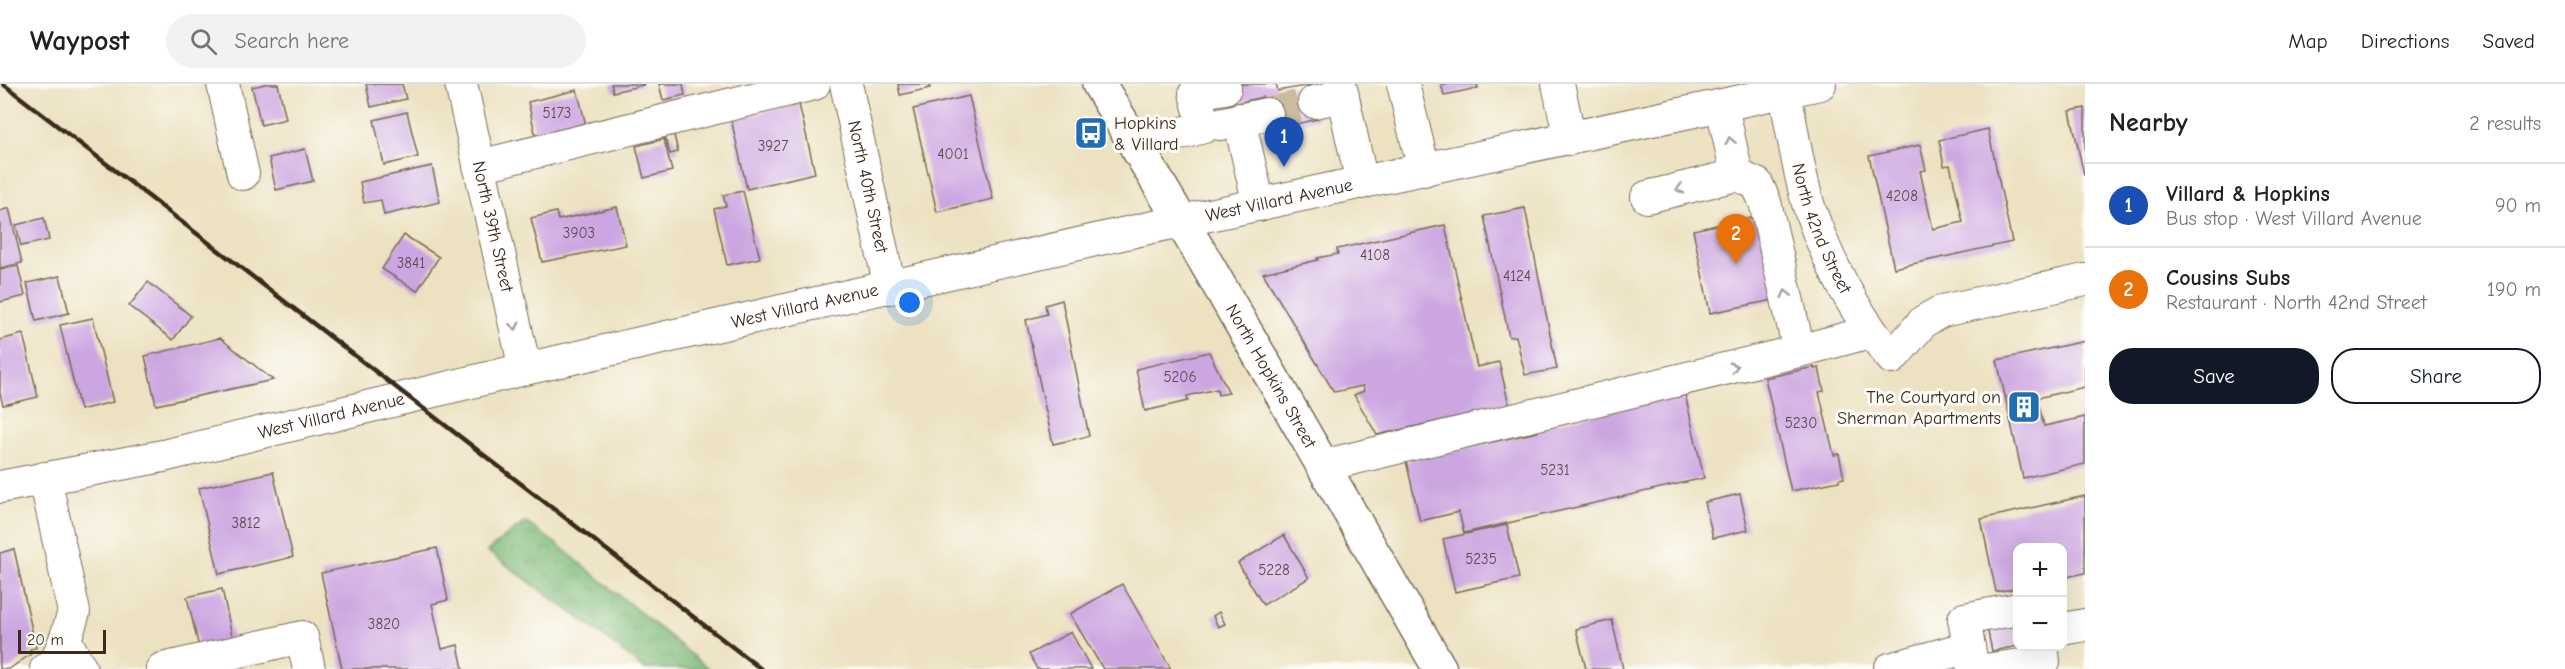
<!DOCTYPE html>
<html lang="en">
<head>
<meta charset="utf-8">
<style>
  body { margin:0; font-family:"Comic Neue",sans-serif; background:#f2f2f2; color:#202124 }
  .controls { position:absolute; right:18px; bottom:18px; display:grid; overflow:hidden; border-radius:12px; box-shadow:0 6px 24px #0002 }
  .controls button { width:54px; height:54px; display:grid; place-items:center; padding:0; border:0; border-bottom:2px solid #e0e0e0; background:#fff; color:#202124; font:30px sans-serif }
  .scale { position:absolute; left:18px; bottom:15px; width:88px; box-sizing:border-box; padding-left:6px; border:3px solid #3b2a1e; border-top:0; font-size:16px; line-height:21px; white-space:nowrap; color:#3b2a1e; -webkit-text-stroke:4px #fdfcf7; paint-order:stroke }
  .you { position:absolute; left:910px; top:219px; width:21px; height:21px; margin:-15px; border:4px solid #fff; border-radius:50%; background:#1a73e8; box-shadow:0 0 0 9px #1a73e833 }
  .badge { display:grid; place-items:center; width:39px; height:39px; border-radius:50%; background:#111827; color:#fff; font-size:20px; font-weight:700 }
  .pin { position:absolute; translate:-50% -50px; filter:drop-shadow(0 2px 3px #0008) }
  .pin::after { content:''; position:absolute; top:32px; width:21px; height:18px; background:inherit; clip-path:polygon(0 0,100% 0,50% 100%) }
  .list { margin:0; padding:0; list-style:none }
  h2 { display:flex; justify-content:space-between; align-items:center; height:78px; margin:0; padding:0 24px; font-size:26px }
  h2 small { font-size:20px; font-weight:400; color:#757577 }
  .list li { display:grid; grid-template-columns:39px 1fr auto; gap:18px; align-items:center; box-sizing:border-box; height:84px; padding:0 24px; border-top:2px solid #e0e0e0 }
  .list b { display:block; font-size:22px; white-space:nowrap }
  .list p { margin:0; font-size:20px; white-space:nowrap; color:#757577 }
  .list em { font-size:20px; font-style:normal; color:#757577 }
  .actions { display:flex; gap:12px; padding:18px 24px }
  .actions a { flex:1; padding:14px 0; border:2px solid #111827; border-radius:24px; text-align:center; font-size:21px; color:#111827 }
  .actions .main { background:#111827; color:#fff }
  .icon { flex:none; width:33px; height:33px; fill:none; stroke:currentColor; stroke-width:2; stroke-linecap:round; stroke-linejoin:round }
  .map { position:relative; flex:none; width:2085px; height:585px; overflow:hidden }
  header { display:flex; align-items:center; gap:36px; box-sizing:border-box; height:84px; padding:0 30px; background:#fff; border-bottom:2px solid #e0e0e0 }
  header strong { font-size:28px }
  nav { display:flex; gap:33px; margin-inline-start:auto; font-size:21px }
  .search { width:420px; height:54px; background:#f2f2f2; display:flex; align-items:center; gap:15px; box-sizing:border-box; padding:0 21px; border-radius:33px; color:#757577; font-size:22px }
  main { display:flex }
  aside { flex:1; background:#fff }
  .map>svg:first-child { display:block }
  .forest { fill:url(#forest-crowns); stroke:#5d724c; stroke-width:1.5 }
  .building { fill:#cca6e1 }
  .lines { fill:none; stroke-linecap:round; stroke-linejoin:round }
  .minor-tunnel { stroke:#c9bca0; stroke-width:32; stroke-dasharray:32 16; stroke-linecap:butt }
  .minor-casing { stroke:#796a57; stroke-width:34 }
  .major-casing { stroke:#796a57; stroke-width:36 }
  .minor { stroke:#fff; stroke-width:32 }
  .major { stroke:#fff; stroke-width:33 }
  .rail { stroke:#3b2a1e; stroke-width:4.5 }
  .oneway { stroke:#a79f9a }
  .labels { text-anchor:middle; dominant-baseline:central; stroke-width:6; stroke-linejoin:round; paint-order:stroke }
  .number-label { font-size:15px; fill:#5f494f }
  .poi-label { font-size:18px; fill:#3b2a1e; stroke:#fdfcf7; text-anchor:start }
  .street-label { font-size:18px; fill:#3b2a1e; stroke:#fdfcf7 }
</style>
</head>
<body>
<header>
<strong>Waypost</strong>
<div class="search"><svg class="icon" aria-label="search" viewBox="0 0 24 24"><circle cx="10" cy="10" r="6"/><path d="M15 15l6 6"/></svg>Search here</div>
<nav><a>Map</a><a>Directions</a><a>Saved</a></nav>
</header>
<main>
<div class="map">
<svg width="2085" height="585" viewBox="0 0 2085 585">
  <defs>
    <pattern id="forest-crowns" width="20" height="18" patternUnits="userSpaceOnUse" patternTransform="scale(1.5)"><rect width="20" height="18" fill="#7fba79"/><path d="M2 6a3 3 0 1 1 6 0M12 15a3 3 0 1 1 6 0" fill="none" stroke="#699763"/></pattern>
  </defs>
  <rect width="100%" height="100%" fill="#fdfcf7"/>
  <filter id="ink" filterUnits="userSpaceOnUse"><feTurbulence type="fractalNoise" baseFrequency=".0167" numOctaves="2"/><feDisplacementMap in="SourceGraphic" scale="12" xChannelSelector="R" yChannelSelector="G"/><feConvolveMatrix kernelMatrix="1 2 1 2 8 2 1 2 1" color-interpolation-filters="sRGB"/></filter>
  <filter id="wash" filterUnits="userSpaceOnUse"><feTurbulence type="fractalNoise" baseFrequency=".008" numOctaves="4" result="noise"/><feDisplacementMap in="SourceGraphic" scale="24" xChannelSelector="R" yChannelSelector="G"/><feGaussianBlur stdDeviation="1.35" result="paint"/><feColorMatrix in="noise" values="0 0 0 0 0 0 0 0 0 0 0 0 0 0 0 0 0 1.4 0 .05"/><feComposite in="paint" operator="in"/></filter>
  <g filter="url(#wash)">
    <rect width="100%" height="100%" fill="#ece1c0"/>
    <path class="forest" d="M525,438L558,461L709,585H644L594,545L487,467Z"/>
    <g id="blocks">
      <g class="building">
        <path d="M265,0H278L286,35L261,41L252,3Z"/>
        <path d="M366,0H402L406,15L371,23Z"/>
        <path d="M611,0H644V1L613,8Z"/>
        <path d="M659,0H683L685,11L663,16Z"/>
        <path d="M898,0H929L930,4L900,11Z"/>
        <path d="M1224,0H1276L1278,7L1310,1L1318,35L1270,46L1263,13L1229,21Z"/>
        <path d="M1441,0H1477L1478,4L1444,11Z"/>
        <path d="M577,6L586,41L536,53L528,18Z"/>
        <path d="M969,12L993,115L937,128L913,25Z"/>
        <path d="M799,20L815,89L747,105L731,35Z"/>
        <path d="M2085,24V91H2084L2070,27Z"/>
        <path d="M407,28L418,73L384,81L374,36Z"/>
        <path d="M1988,45L2012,158L1894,184L1869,72L1920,61L1926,86L1920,87L1933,145L1963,138L1950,81L1944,82L1939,56Z"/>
        <path d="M674,51L678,68L670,70L665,53Z"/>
        <path d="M664,55L672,87L644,94L636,62Z"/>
        <path d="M305,65L313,97L276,106L269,74Z"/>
        <path d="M432,82L440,118L384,131L381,116L364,119L360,98Z"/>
        <path d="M743,107L760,174L727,181L714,125L726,122L723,111Z"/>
        <path d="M617,123L626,161L542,178L531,134L556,128L558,136Z"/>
        <path d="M9,124L22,179L0,184V127Z"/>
        <path d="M1525,124L1557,285L1525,291L1516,252L1509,253L1484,132Z"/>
        <path d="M1761,132L1778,215L1710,229L1693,146Z"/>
        <path d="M44,134L49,156L21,162L16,141Z"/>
        <path d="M1445,141L1477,283L1499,278L1509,321L1377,351L1354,311L1364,307L1363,302L1334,308L1263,189L1318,176L1317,174L1338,170L1337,165Z"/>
        <path d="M404,151L439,173L417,207L382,185Z"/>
        <path d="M18,182L25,212L0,218V186Z"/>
        <path d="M60,192L69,229L36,237L27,199Z"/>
        <path d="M148,198L191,232L173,256L129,222Z"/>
        <path d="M1062,216L1089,352L1053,360L1026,236L1047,230L1045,221Z"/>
        <path d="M93,234L113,318L80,326L60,241Z"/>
        <path d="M23,250L38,313L3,321L0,310V256Z"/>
        <path d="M220,254L273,296L156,321L145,272Z"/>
        <path d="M2085,257V303L2037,314L2044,342L2085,333V380L2023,394L1997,276Z"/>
        <path d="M1209,268L1229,309L1218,311L1217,305L1187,312L1188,317L1145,327L1136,285Z"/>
        <path d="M1814,283V285L1819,284L1824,307L1819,308L1834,371L1839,370L1844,394L1839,395V397L1791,407L1765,294Z"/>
        <path d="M1685,310L1704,394L1464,449L1459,428L1420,437L1406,377L1538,348L1537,343Z"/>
        <path d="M273,388L293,473L219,490L199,404Z"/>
        <path d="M1740,410L1748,446L1713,454L1705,418Z"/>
        <path d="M2085,412V489L2062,494V464H2018V504L1996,508L1981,435Z"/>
        <path d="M1507,441L1519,494L1455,508L1443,455Z"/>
        <path d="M1284,451L1309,494L1263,521L1238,479Z"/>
        <path d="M437,464L448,516L432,520L442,565L458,561L463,585H342L321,489Z"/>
        <path d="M14,465L36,564L30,565L31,570L9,585H0V469Z"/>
        <path d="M1122,500L1171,585H1103L1070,530Z"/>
        <path d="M222,505L234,561L200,568L187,513Z"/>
        <path d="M1219,528L1225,540L1218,543L1213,532Z"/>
        <path d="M2014,533L2018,562L1992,567L1986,539Z"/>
        <path d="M1612,536L1623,585H1586L1576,545Z"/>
        <path d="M1071,548L1091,585H1037L1029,570Z"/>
      </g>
    </g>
  </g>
  <g filter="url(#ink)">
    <use href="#blocks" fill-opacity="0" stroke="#796a57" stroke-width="1.5"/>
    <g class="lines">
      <path class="minor-tunnel" d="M1267,30L1314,18"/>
      <defs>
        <g id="minor">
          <path d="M223,0L243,90"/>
          <path id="s1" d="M461,0L525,285"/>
          <path id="s2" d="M846,0L890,204"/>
          <path d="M1340,0L1362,99"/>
          <path d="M1403,0L1424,86"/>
          <path d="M1558,0L1570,55"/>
          <path id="s3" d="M1783,0C1792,41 1797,85 1810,126C1828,178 1856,231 1892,274L1924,237L1942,227L2085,196"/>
          <path d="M1314,18L1343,12"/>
          <path d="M1722,22L1737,91"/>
          <path d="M1239,35L1259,121"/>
          <path d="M1220,40L1267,30"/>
          <path d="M1136,62L1204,43L1195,9L1225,4"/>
          <path d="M479,82L814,0"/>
          <path d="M1647,113L1737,91L1757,100L1765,118L1799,267"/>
          <path d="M1322,382L1799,267L1870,248"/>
          <path d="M45,394L74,528L65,556L81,585"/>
          <path id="s4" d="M0,403L163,372L525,285L1144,145L1820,0"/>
          <path d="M2062,545L2085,541"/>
          <path d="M46,585L55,580L65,556"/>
          <path d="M162,585L302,553L309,585"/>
          <path d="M1890,585L1969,563"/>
          <path d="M1973,585L1964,535L2018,525"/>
          <path d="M1991,585L2044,578L2042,562"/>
        </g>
        <g id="major">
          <path id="s5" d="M1099,0L1205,177L1440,585"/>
        </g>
      </defs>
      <use href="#minor" class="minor-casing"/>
      <use href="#major" class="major-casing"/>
      <use href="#minor" class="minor"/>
      <use href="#major" class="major"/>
      <path class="rail" d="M3,0L761,585"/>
    </g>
    <defs><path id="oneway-chevron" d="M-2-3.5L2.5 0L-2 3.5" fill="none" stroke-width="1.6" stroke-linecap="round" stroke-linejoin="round" transform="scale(1.5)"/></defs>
    <g class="oneway">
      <use href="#oneway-chevron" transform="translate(1730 57) rotate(-102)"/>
      <use href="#oneway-chevron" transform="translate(1680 105) rotate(166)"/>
      <use href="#oneway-chevron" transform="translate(1786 210) rotate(-103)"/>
      <use href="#oneway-chevron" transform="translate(515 242) rotate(77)"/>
      <use href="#oneway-chevron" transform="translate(1734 283) rotate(-13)"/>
    </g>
  </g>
  <defs>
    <symbol id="bus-square" viewBox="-11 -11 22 22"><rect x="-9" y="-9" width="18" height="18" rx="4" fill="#1f6fb2" stroke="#fdfcf7"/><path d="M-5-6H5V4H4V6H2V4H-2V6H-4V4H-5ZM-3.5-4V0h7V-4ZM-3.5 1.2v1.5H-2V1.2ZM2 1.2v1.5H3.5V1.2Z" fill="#fff"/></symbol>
    <symbol id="building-square" viewBox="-11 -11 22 22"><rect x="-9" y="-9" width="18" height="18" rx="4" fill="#1f6fb2" stroke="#fdfcf7"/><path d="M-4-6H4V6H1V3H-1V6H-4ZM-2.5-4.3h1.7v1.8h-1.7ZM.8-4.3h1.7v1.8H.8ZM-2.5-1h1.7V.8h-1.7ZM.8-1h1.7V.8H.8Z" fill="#fff"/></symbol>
  </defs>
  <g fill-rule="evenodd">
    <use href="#bus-square" x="1072" y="30" width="38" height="38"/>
    <use href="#building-square" x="2005" y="304" width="38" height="38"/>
  </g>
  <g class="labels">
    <g class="number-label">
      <text x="557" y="29">5173</text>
      <text x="773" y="62">3927</text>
      <text x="953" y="70">4001</text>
      <text x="1902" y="112">4208</text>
      <text x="579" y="149">3903</text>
      <text x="1375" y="171">4108</text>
      <text x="411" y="179">3841</text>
      <text x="1517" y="192">4124</text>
      <text x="1180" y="293">5206</text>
      <text x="1801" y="339">5230</text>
      <text x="1555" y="386">5231</text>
      <text x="246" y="439">3812</text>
      <text x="1481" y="475">5235</text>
      <text x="1274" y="486">5228</text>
      <text x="384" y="540">3820</text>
    </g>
    <g class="poi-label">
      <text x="1114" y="39">Hopkins<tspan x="1114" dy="21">&amp; Villard</tspan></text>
      <text x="2001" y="313" text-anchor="end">The Courtyard on<tspan x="2001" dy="21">Sherman Apartments</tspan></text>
    </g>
    <g class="street-label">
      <text stroke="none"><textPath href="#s2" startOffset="105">North 40th Street</textPath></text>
      <text stroke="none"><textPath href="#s4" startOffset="1311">West Villard Avenue</textPath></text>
      <text stroke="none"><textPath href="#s3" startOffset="150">North 42nd Street</textPath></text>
      <text stroke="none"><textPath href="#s1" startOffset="146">North 39th Street</textPath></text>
      <text stroke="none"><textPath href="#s4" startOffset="825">West Villard Avenue</textPath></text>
      <text stroke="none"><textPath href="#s5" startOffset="339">North Hopkins Street</textPath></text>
      <text stroke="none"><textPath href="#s4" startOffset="339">West Villard Avenue</textPath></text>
    </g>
  </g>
</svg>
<div class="controls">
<button>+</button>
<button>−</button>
</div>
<div class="scale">20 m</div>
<div class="you"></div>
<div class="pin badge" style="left:1284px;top:83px;background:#1a4fb4">1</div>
<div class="pin badge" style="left:1736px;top:180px;background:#e8710a">2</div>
</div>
<aside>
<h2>Nearby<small>2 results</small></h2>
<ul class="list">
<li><span class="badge" style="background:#1a4fb4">1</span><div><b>Villard &amp; Hopkins</b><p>Bus stop · West Villard Avenue</p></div><em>90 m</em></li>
<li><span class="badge" style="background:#e8710a">2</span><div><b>Cousins Subs</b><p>Restaurant · North 42nd Street</p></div><em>190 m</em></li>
</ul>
<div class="actions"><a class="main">Save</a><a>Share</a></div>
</aside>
</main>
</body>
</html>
